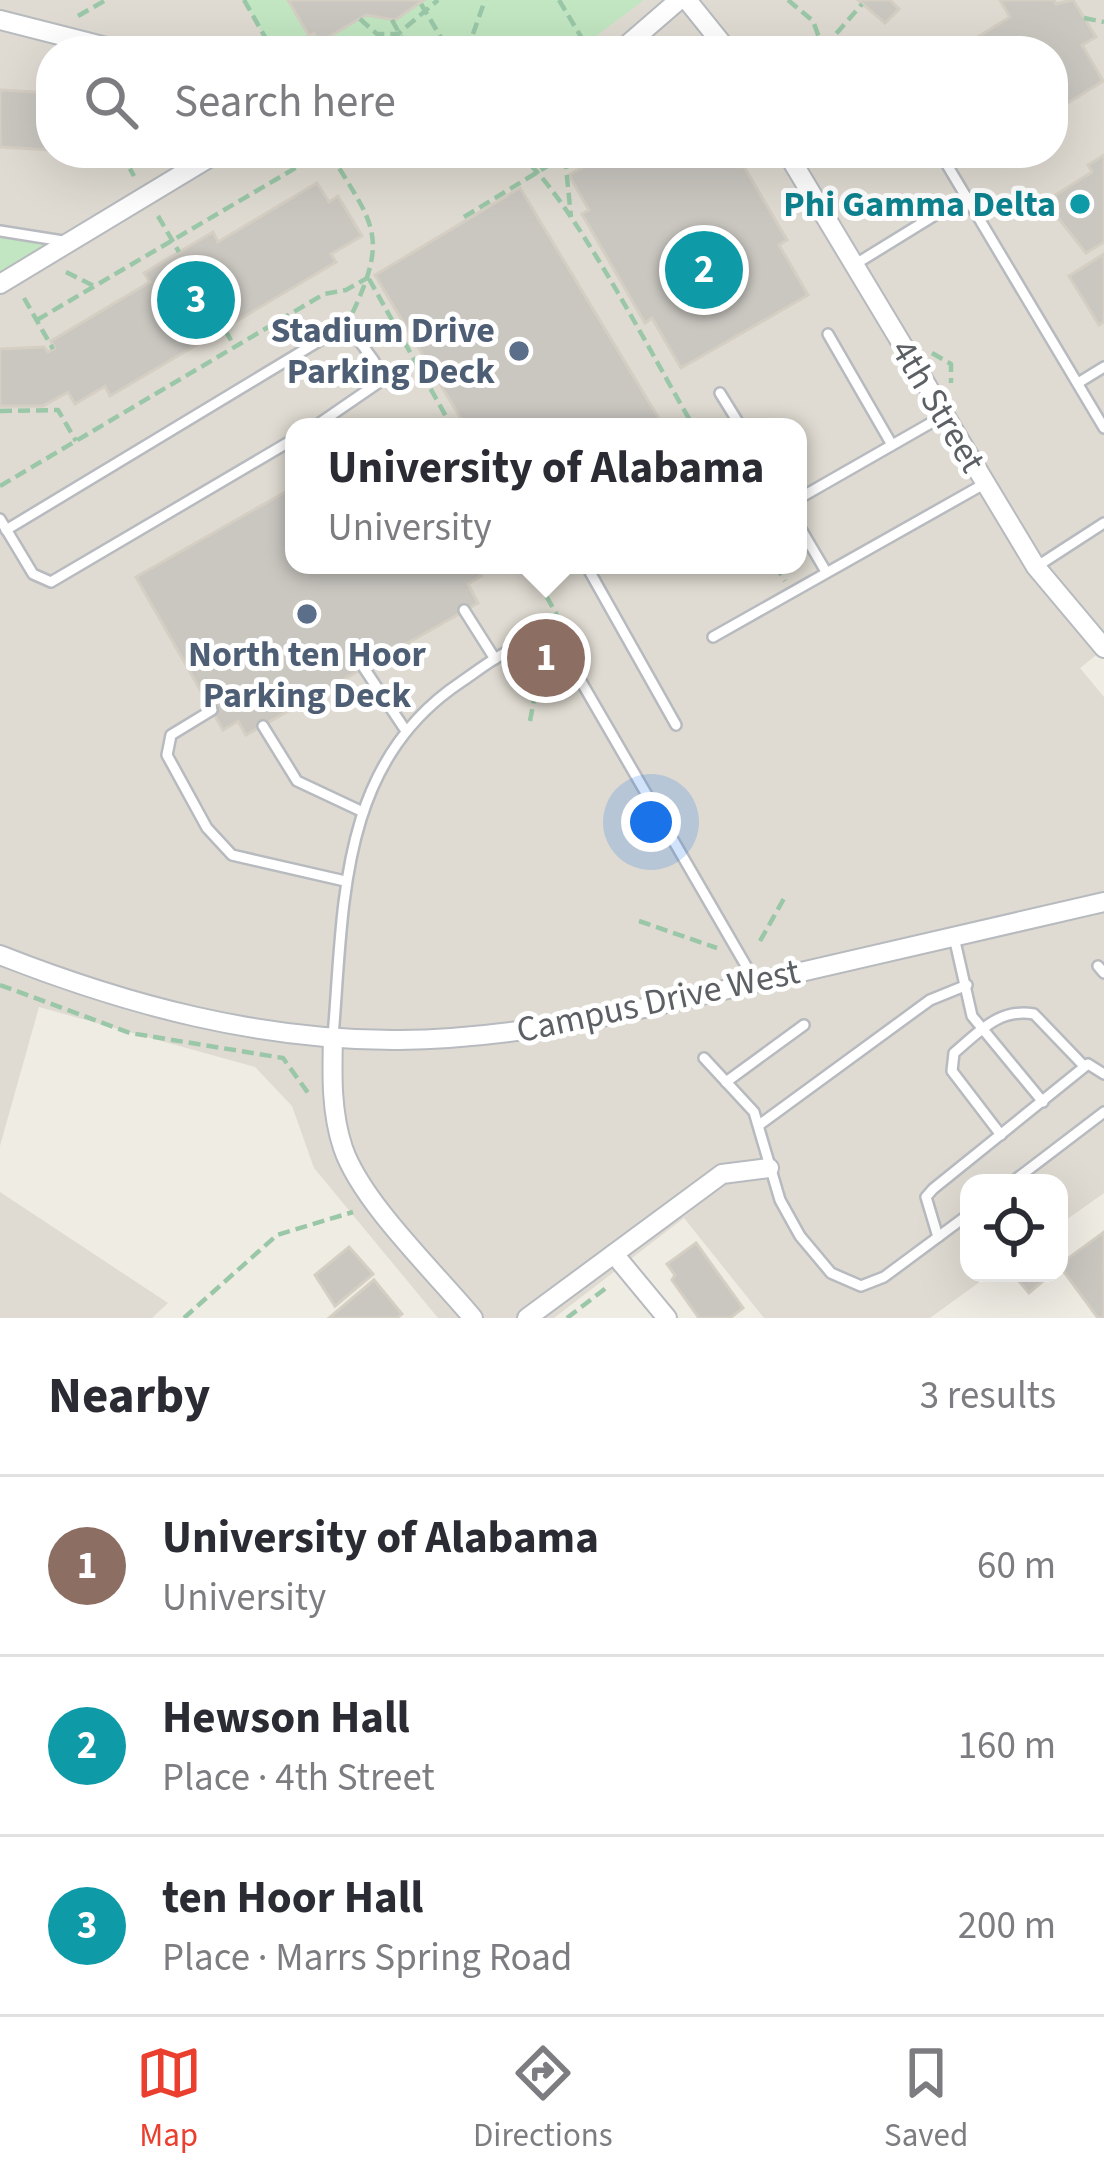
<!DOCTYPE html>
<html lang="en">
<head>
<meta charset="utf-8">
<style>
  body { margin:0; font-family:"Source Sans 3",sans-serif; background:#f2f2f3; color:#2b2b33 }
  .controls { position:absolute; right:36px; bottom:36px; display:grid; overflow:hidden; border-radius:24px; box-shadow:0 12px 48px #0002 }
  .controls button { width:108px; height:108px; display:grid; place-items:center; padding:0; border:0; border-bottom:3px solid #e1e1e2; background:#fff; color:#2b2b33; font:60px sans-serif }
  .you { position:absolute; left:651px; top:822px; width:42px; height:42px; margin:-30px; border:9px solid #fff; border-radius:50%; background:#1a73e8; box-shadow:0 0 0 18px #1a73e833 }
  .badge { display:grid; place-items:center; width:78px; height:78px; border-radius:50%; background:#ea3e2f; color:#fff; font-size:39px; font-weight:700 }
  .pin { position:absolute; translate:-50% -50%; border:6px solid #fff; box-shadow:0 3px 12px #0006 }
  .popup { position:absolute; left:285px; top:418px; width:522px; height:156px; box-sizing:border-box; display:grid; place-content:center; border-radius:24px; background:#fff; filter:drop-shadow(0 3px 9px #0005); font-size:39px; white-space:nowrap; color:#7c7c81 }
  .popup b { font-size:45px; color:#2b2b33 }
  .popup::after { content:''; position:absolute; left:50%; top:100%; margin-left:-24px; border:24px solid transparent; border-top-color:#fff }
  .list { margin:0; padding:0; list-style:none }
  h2 { display:flex; justify-content:space-between; align-items:center; height:156px; margin:0; padding:0 48px; font-size:51px }
  h2 small { font-size:39px; font-weight:400; color:#7c7c81 }
  .list li { display:grid; grid-template-columns:78px 1fr auto; gap:36px; align-items:center; box-sizing:border-box; height:180px; padding:0 48px; border-top:3px solid #e1e1e2 }
  .list b { display:block; font-size:45px; white-space:nowrap }
  .list p { margin:0; font-size:39px; white-space:nowrap; color:#7c7c81 }
  .list em { font-size:39px; font-style:normal; color:#7c7c81 }
  .icon { flex:none; width:66px; height:66px; fill:none; stroke:currentColor; stroke-width:2; stroke-linecap:round; stroke-linejoin:round }
  .map { position:relative; flex:none; width:1104px; height:1318px; overflow:hidden }
  .search { position:absolute; background:#fff; box-shadow:0 12px 48px #0002; left:36px; right:36px; top:36px; height:132px; display:flex; align-items:center; gap:30px; box-sizing:border-box; padding:0 42px; border-radius:48px; color:#7c7c81; font-size:45px }
  .sheet { height:696px; background:#fff }
  nav { display:flex; justify-content:space-around; align-items:center; box-sizing:border-box; height:168px; border-top:3px solid #e1e1e2; background:#fff; font-size:33px; color:#7c7c81 }
  nav a { display:grid; justify-items:center; gap:6px }
  nav .on { color:#ea3e2f }
  .map>svg:first-child { display:block }
  .education { fill:#dfdbd2; fill-rule:evenodd }
  .green { fill:#c1e6c1 }
  .building { fill:#cac7c1; stroke:#d4cec3; stroke-width:3 }
  .lines { fill:none; stroke-linecap:round; stroke-linejoin:round }
  .service-casing { stroke:#b7babe; stroke-width:14 }
  .minor-casing { stroke:#b7babe; stroke-width:22 }
  .path { stroke:#9ac7a7; stroke-width:4.5; stroke-dasharray:12 6; stroke-linecap:butt }
  .service { stroke:#fff; stroke-width:9 }
  .minor { stroke:#fff; stroke-width:18 }
  .culture-dot { fill:#0f9aa8; stroke:#fff; stroke-width:4.5 }
  .service-dot { fill:#5c6f8a; stroke:#fff; stroke-width:4.5 }
  .labels { text-anchor:middle; dominant-baseline:central; stroke-width:10; stroke-linejoin:round; paint-order:stroke }
  .culture-label { font-size:36px; font-weight:bold; fill:#0d838f; stroke:#fff; text-anchor:end }
  .service-label { font-size:36px; font-weight:bold; fill:#4e5e75; stroke:#fff; text-anchor:end }
  .street-label { font-size:36px; fill:#5c6065; stroke:#fff }
</style>
</head>
<body>
<div class="map">
<svg width="1104" height="1318" viewBox="0 0 1104 1318">
  <rect width="100%" height="100%" fill="#efece4"/>
  <g class="education">
    <path d="M0,0H1104V649L1080,668L1104,697V1193L1059,1225V1183H969V1273H992L930,1318H764L684,1218L554,1318H438L314,1168L292,1106L255,1067L39,1007L0,1146ZM51,51H1053V153H51ZM294,427H798V565H294Z"/>
    <path d="M0,1192L168,1303L152,1318H0Z"/>
  </g>
  <g class="green">
    <path d="M243,0H644L576,51H273Z"/>
    <path d="M0,231L68,242L0,284Z"/>
  </g>
  <g class="building">
    <path d="M288,0H424L395,20L366,15L320,42L314,33L309,36Z"/>
    <path d="M858,0H890L899,9L885,23Z"/>
    <path d="M1000,0H1054L1056,4L1073,0L1096,37L1082,45L1103,81L1066,104L1053,84V51H973L968,43L1010,17Z"/>
    <path d="M0,90L51,93V150L0,147Z"/>
    <path d="M607,153H736L787,240L779,245L808,295L681,368L652,318L645,323L582,214L589,210L569,175Z"/>
    <path d="M1104,155V242L1086,253L1055,214L1059,211L1051,198L1092,172L1088,165Z"/>
    <path d="M317,183L329,202L338,196L362,236L331,254L336,262L110,396L105,386L75,404L68,392L43,406H0V349L44,347L48,352L55,348L51,341L150,282L144,273L213,232L218,242Z"/>
    <path d="M520,188L664,427H466L375,275Z"/>
    <path d="M1104,254V322L1099,325L1069,276Z"/>
    <path d="M294,487V565H475L481,576L468,584L478,603L246,735L238,721L223,730L136,577Z"/>
    <path d="M1104,1232V1318H1098L1059,1265Z"/>
    <path d="M696,1243L743,1308L730,1318H699L672,1280L675,1275L667,1264Z"/>
    <path d="M349,1247L373,1274L335,1306L315,1275Z"/>
    <path d="M1012,1273H1046L1049,1276L1029,1293Z"/>
    <path d="M374,1280L402,1314L397,1318H329Z"/>
  </g>
  <g class="lines">
    <defs>
      <g id="service">
        <path d="M878,50L879,51"/>
        <path d="M940,153L1104,428"/>
        <path d="M0,231L63,241"/>
        <path d="M854,265L966,196"/>
        <path d="M828,334L892,445"/>
        <path d="M1078,383L1104,367"/>
        <path d="M720,393L741,427"/>
        <path d="M798,499L943,416"/>
        <path d="M0,519L33,574L51,582L294,439"/>
        <path d="M798,524L825,570"/>
        <path d="M6,530L329,335L352,331L374,361L378,383L314,427"/>
        <path d="M586,565L676,725"/>
        <path d="M1036,567L1104,523"/>
        <path d="M464,610L495,659"/>
        <path d="M713,637L984,484"/>
        <path d="M364,668L404,728"/>
        <path d="M212,710L171,735L167,755L207,828L232,855L345,881"/>
        <path d="M263,726L297,781L363,812"/>
        <path d="M954,937L972,1016L1043,1102"/>
        <path d="M1098,966L1104,973"/>
        <path d="M333,1037C344,905 338,764 461,682C483,667 506,648 533,642L549,644L571,664L756,983"/>
        <path d="M704,1058L754,1112L780,1200L800,1236L831,1273L861,1286L884,1277L969,1214"/>
        <path d="M726,1082L804,1025"/>
        <path d="M759,1125L930,1000L967,985"/>
        <path d="M1001,1135L952,1071L954,1053C980,1031 999,1008 1034,1014L1084,1066"/>
        <path d="M1011,1183L1104,1112"/>
        <path d="M938,1237L926,1197L933,1189L1088,1064L1104,1074"/>
      </g>
      <g id="minor">
        <path d="M687,0L728,51"/>
        <path d="M0,20L122,51"/>
        <path d="M620,51L679,0"/>
        <path d="M787,153L1036,567L1104,648"/>
        <path d="M0,284L217,153"/>
        <path d="M0,955C127,1005 261,1041 399,1040C522,1039 638,1010 758,982C873,955 989,929 1104,902"/>
        <path d="M333,1037C332,1075 331,1112 343,1148C362,1203 435,1272 473,1318"/>
        <path d="M614,1254L667,1318"/>
        <path d="M527,1318L722,1174L769,1168"/>
      </g>
    </defs>
    <use href="#service" class="service-casing"/>
    <use href="#minor" class="minor-casing"/>
    <g class="path">
      <path d="M244,0L273,51"/>
      <path d="M559,0L586,45"/>
      <path d="M788,0L813,21L824,51"/>
      <path d="M421,4L449,51"/>
      <path d="M78,16L106,0"/>
      <path d="M1084,18L1104,22"/>
      <path d="M360,19L377,34H398L438,0"/>
      <path d="M392,20L409,51"/>
      <path d="M467,51L485,0"/>
      <path d="M840,51L836,34L862,4"/>
      <path d="M121,153L134,176"/>
      <path d="M330,153C373,225 390,234 351,316"/>
      <path d="M517,153C569,191 656,364 694,427"/>
      <path d="M565,157L571,217"/>
      <path d="M158,216L179,252"/>
      <path d="M464,217L569,153"/>
      <path d="M66,272L94,286"/>
      <path d="M369,279L452,427"/>
      <path d="M24,298L53,349"/>
      <path d="M37,320L321,153"/>
      <path d="M225,330L235,347"/>
      <path d="M932,353L951,364V383"/>
      <path d="M0,411L58,410L76,441"/>
      <path d="M0,486L324,294L346,290L369,277"/>
      <path d="M529,565L559,619L556,629"/>
      <path d="M775,565L785,581"/>
      <path d="M530,721L542,657"/>
      <path d="M639,921L717,948"/>
      <path d="M760,941L786,895"/>
      <path d="M0,985L130,1033L283,1058L311,1097"/>
      <path d="M184,1318L277,1235L353,1212"/>
      <path d="M567,1318L606,1288"/>
    </g>
    <use href="#service" class="service"/>
    <use href="#minor" class="minor"/>
  </g>
  <circle class="culture-dot" cx="1080" cy="204" r="12"/>
  <g class="service-dot">
    <circle cx="519" cy="351" r="12"/>
    <circle cx="307" cy="614" r="12"/>
  </g>
  <g class="labels">
    <g class="culture-label">
      <text x="1056" y="204">Phi Gamma Delta</text>
    </g>
    <g class="service-label">
      <text x="495" y="330">Stadium Drive<tspan x="495" dy="41">Parking Deck</tspan></text>
      <text x="307" y="654" text-anchor="middle">North ten Hoor<tspan x="307" dy="41">Parking Deck</tspan></text>
    </g>
    <g class="street-label">
      <text transform="translate(938 406) rotate(59)">4th Street</text>
      <text transform="translate(658 1001) rotate(-12)">Campus Drive West</text>
    </g>
  </g>
</svg>
<div class="controls">
<button><svg class="icon" aria-label="locate" viewBox="0 0 24 24"><circle cx="12" cy="12" r="6"/><path d="M12 2v4M12 18v4M2 12h4M18 12h4"/></svg></button>
</div>
<div class="you"></div>
<div class="pin badge" style="left:546px;top:658px;background:#8d6e63">1</div>
<div class="popup"><b>University of Alabama</b>University</div>
<div class="pin badge" style="left:704px;top:270px;background:#0f9aa8">2</div>
<div class="pin badge" style="left:196px;top:300px;background:#0f9aa8">3</div>
<div class="search"><svg class="icon" aria-label="search" viewBox="0 0 24 24"><circle cx="10" cy="10" r="6"/><path d="M15 15l6 6"/></svg>Search here</div>
</div>
<section class="sheet">
<h2>Nearby<small>3 results</small></h2>
<ul class="list">
<li><span class="badge" style="background:#8d6e63">1</span><div><b>University of Alabama</b><p>University</p></div><em>60 m</em></li>
<li><span class="badge" style="background:#0f9aa8">2</span><div><b>Hewson Hall</b><p>Place · 4th Street</p></div><em>160 m</em></li>
<li><span class="badge" style="background:#0f9aa8">3</span><div><b>ten Hoor Hall</b><p>Place · Marrs Spring Road</p></div><em>200 m</em></li>
</ul>
</section>
<nav>
<a class="on"><svg class="icon" aria-label="map" viewBox="0 0 24 24"><path d="M3 6l6-2 6 2 6-2v14l-6 2-6-2-6 2zM9 4v14M15 6v14"/></svg>Map</a>
<a><svg class="icon" aria-label="directions" viewBox="0 0 24 24"><path d="M12 3l9 9-9 9-9-9zM9 14v-3h6M13 9l2 2-2 2"/></svg>Directions</a>
<a><svg class="icon" aria-label="saved" viewBox="0 0 24 24"><path d="M7 4h10v16l-5-4-5 4z"/></svg>Saved</a>
</nav>
</body>
</html>
